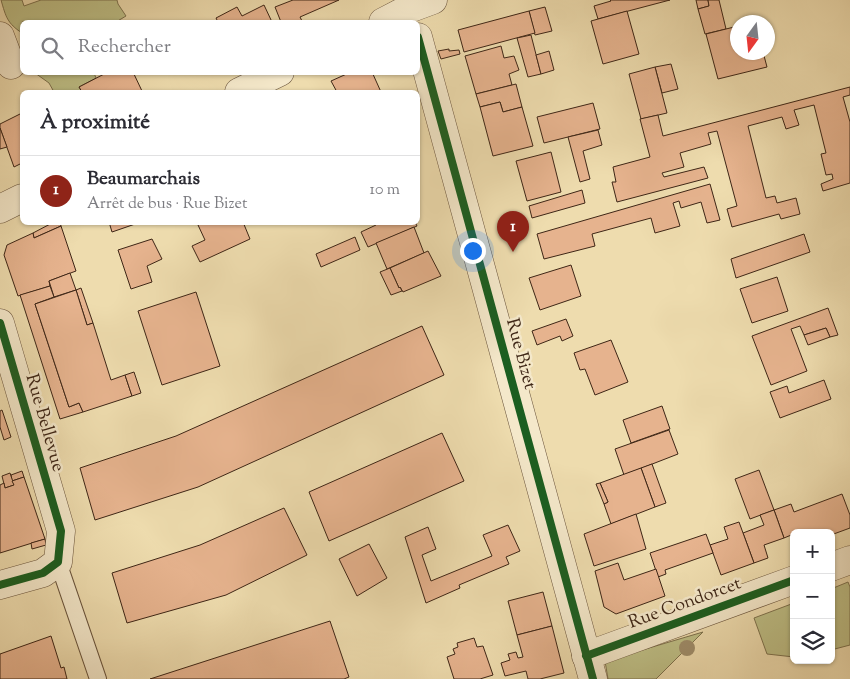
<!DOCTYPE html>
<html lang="fr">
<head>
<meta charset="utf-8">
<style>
  body { margin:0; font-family:"Sorts Mill Goudy",serif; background:#f2f2f3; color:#2b2b33 }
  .controls { position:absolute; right:15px; bottom:15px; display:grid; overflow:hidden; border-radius:8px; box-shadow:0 1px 4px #0004 }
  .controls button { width:45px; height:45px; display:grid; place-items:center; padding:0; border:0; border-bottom:1px solid #e1e1e2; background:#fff; color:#2b2b33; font:25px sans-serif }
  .compass { position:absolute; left:730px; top:15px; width:45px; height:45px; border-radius:50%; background:#fff; box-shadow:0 1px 4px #0004; rotate:195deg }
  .you { position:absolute; left:472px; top:250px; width:18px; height:18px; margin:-12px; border:4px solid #fff; border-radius:50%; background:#1a73e8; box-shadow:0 0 0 8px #1a73e833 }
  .badge { display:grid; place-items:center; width:32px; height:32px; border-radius:50%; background:#8f2418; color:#fff; font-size:16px; font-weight:700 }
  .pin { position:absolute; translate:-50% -41px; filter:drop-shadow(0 1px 2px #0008) }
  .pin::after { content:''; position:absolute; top:26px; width:18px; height:15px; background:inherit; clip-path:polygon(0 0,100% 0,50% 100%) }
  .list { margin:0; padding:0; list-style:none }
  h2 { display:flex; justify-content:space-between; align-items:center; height:65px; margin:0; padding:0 20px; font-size:21px }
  h2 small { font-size:16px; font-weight:400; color:#7c7c81 }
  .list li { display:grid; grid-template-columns:32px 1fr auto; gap:15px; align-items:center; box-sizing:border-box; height:70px; padding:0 20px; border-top:1px solid #e1e1e2 }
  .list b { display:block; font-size:19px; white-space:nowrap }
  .list p { margin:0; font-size:16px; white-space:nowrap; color:#7c7c81 }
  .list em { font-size:16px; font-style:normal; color:#7c7c81 }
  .icon { flex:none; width:28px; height:28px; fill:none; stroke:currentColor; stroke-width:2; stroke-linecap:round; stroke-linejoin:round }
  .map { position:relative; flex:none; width:850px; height:679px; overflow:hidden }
  .search { position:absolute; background:#fff; box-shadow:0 1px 4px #0004; left:20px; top:20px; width:400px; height:55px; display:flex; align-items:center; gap:12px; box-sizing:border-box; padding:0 18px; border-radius:8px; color:#7c7c81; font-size:19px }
  .panel { position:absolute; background:#fff; box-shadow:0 1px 4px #0004; left:20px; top:90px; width:400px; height:135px; border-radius:8px }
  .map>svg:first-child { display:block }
  .green { fill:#bebf86; stroke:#7e724e }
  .building { fill:#e6b38e; stroke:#3e2616 }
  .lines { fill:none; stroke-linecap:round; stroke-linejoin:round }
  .service-casing { stroke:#6a543c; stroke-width:18 }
  .minor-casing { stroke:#6a543c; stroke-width:29 }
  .service { stroke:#f4e8ca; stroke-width:16 }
  .minor { stroke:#f4e8ca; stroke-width:28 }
  .cycleway-casing { stroke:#f4e8ca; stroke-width:11 }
  .cycleway { stroke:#1b5e20; stroke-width:8 }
  .tree { fill:#9f8d6a }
  .labels { text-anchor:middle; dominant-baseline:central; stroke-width:5; stroke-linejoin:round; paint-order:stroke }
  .street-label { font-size:18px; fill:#3e2616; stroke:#f4e8ca }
</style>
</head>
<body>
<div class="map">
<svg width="850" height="679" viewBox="0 0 850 679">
  <rect width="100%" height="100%" fill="#eedcae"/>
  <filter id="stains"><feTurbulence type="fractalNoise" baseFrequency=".004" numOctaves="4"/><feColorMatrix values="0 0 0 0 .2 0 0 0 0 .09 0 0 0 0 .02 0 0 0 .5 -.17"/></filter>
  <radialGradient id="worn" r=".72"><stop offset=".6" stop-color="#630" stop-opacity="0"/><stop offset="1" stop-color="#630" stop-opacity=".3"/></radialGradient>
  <g class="green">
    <path d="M1,0H22L24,6L41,0H117L118,4L126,16L116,22H22V33C7,23 6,17 1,0Z"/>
    <path d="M35,73H94L96,78L79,87L82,92H54L49,83Z"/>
    <path d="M848,582L850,587V645L831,650V589Z"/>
    <path d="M794,603V657L767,654L754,618Z"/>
    <path d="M703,632L656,679H608L605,661Z"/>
  </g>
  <g class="building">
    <path d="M293,0H339L300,17L302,21L297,22H281L275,7Z"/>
    <path d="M610,0H670L598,19L594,6L611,1Z"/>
    <path d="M696,0H708L709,6L698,9Z"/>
    <path d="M708,0H719L726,29L705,34L698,9L709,6Z"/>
    <path d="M264,5L272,22H218L216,18L237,7L242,16Z"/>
    <path d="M545,7L552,31L535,35L529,11Z"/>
    <path d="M529,11L535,33L464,52L458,30Z"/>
    <path d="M627,11L639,54L603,64L591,21Z"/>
    <path d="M738,26V52H763L767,67L718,79L706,34Z"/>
    <path d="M531,35L541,74L528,77L517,38Z"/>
    <path d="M501,46L504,58L514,56L519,70L509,74L512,85L476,94L465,56Z"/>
    <path d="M449,49V51L459,50L460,54L441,59L438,51Z"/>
    <path d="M549,51L554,70L541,74L536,55Z"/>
    <path d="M671,64L678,89L662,93L655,67Z"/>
    <path d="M655,67L667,113L641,119L629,74Z"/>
    <path d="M108,72H133L142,91L82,92L79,87Z"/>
    <path d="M351,72H372L381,92H337L331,81Z"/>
    <path d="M516,84L522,107L503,112L500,102L480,107L476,94Z"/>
    <path d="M850,87V95L843,97L850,122V183L823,191L821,184L833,179L832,174L826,175L821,154L826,153L814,105L794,110L799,125L786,129L782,117L748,126L766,198L775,196L777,203L796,198L800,214L781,219L779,214L732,227L727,209L737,206L717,131L708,133L711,144L680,153L684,167L662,173L664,177L704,167L708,178L617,202L612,182H616L613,167L650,157L640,119L658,115L663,136Z"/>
    <path d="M500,102L503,112L522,107L533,146L493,156L480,107Z"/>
    <path d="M593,103L600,129L544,143L537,117Z"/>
    <path d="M22,113V163L14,167L0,128V124Z"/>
    <path d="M0,128L7,147L0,149Z"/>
    <path d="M598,130L602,145L583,151L590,179L580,182L568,137Z"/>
    <path d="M551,152L561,192L527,201L516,161Z"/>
    <path d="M710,184L720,220L707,223L701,202L681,208L679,201L673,203L680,226L655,233L651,218L592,234L595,246L544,259L537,234Z"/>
    <path d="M582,190L585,203L532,218L529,206Z"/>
    <path d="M54,222H60L61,226L34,238L33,233Z"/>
    <path d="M109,222H141L112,232Z"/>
    <path d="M203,222H243L250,239L200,262L192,246L205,240L198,225Z"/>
    <path d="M415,222L417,226L368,247L361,232L376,225L375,222Z"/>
    <path d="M61,226L76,271L49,281L50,286L18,296L4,255L7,245L33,233L34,238Z"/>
    <path d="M414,227L424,253L387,269L376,243Z"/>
    <path d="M804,234L810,252L736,278L731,259Z"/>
    <path d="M355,237L360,250L321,267L316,254Z"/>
    <path d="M152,239L162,259L147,266L152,282L131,289L118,250Z"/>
    <path d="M428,251L441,276L403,292L400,287L399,288L390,268Z"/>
    <path d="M571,265L581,296L540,310L529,278Z"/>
    <path d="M390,268L399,288L400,287L402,291L391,295L380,272Z"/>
    <path d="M70,273L76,290L54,297L49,281Z"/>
    <path d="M777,277L788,311L752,323L740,289Z"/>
    <path d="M50,286L54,297L35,304L69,407L79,403L83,412L60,419L20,295Z"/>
    <path d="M81,288L93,323L87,325L76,290Z"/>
    <path d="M76,290L87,325L93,323L111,380L125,375L132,396L83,412L79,403L69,407L35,304Z"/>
    <path d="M196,292L220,366L162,385L138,311Z"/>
    <path d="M828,308L838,335L830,337L826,328L804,335L800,326L791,329L807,371L771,385L752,336Z"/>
    <path d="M566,319L573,336L562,341L560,336L537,345L532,331Z"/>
    <path d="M422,326L444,375L198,487L95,520L80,468L176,436Z"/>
    <path d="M826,328L830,337L808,345L804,335Z"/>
    <path d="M611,340L628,382L595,395L585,369L580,370L574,353Z"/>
    <path d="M134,372L141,393L132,396L125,375Z"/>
    <path d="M824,380L831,399L780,418L770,392L787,386L789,393Z"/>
    <path d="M662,406L670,429L631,443L623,420Z"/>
    <path d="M2,410L11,437L4,440L0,427V411Z"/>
    <path d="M669,430L678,454L624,475L615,449Z"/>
    <path d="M442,433L464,481L329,541L309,492Z"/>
    <path d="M652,464L666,503L655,507L641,468Z"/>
    <path d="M641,468L655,507L611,524L604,504L608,502L600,483Z"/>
    <path d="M759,470L774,510L750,519L735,479Z"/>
    <path d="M22,471L24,477L12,481L11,475Z"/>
    <path d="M10,473L14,485L5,488L2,476Z"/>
    <path d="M24,477L45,539L0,553V485L4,483L5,488L14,485L12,481Z"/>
    <path d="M600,483L608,502L604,504L596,484Z"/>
    <path d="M842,494L850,515V528L831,535V533H802L801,531L784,538L774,510L791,504L794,512Z"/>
    <path d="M284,508L307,555L226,595L127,623L112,573L200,545Z"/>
    <path d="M774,510L784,538L764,545L768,558L754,563L743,533L764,525L760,515Z"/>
    <path d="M636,514L646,549L594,566L584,534Z"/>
    <path d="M739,522L754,563L721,575L710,545L728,539L724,527Z"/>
    <path d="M508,525L520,551L506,557L509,564L459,585L460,588L426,603L405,537L428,527L436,549L422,555L431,581L492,556L483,535Z"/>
    <path d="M706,534L713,553L665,570L666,574L658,577L650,553Z"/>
    <path d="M45,539L46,545L32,549L31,543Z"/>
    <path d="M369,544L387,578L357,596L339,559Z"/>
    <path d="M618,563L624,580L656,569L665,596L616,614L604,607L595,571Z"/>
    <path d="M543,592L552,626L517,635L508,601Z"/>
    <path d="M330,621L349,677L344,679H150Z"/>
    <path d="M552,626L564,673L540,679H528L526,671L505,676L501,663L510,660L508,654L516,652L518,658L523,657L517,635Z"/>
    <path d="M51,636L61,668L64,667L67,679H0V654Z"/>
    <path d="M474,638L477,647L483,646L493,675L480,679H454L447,657L455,654L453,649L458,647L457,643Z"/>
  </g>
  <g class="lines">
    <defs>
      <path id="service" d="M58,562L98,679"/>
      <g id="minor">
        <path d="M383,22L406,10L433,0"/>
        <path d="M0,36L11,65"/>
        <path d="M418,37L593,679"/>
        <path d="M239,92L280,72"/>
        <path d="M0,209L22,198"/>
        <path d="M0,323L61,531L58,562L43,573L0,585"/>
        <path d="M831,567L850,560"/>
        <path d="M586,656L794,580"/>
      </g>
    </defs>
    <use href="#service" class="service-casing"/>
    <use href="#minor" class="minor-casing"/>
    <use href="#service" class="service"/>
    <use href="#minor" class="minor"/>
    <defs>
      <g id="cycleway">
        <path d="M418,37L593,679"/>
        <path d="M0,323L61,531L58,562L43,573L0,585"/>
        <path d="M586,656L794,580"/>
      </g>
    </defs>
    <use href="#cycleway" class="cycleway-casing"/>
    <use href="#cycleway" class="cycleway"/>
  </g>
  <circle class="tree" cx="687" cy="648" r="8"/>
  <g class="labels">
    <g class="street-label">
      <text transform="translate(520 354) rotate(75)">Rue Bizet</text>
      <text transform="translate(44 423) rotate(74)">Rue Bellevue</text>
      <text transform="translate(685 604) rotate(-20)">Rue Condorcet</text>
    </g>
  </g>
  <rect width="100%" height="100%" filter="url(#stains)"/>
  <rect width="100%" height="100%" fill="url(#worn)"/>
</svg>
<div class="controls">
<button>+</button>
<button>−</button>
<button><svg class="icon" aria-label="layers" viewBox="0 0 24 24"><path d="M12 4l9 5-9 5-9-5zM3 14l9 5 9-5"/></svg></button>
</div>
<svg class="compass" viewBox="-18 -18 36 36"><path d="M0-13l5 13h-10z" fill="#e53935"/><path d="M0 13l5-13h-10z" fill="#7c7c81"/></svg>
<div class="you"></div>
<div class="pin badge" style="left:513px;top:252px">1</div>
<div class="search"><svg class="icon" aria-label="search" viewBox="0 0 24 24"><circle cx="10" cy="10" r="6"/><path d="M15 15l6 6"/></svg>Rechercher</div>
<section class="panel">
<h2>À proximité<small></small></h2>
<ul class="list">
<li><span class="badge">1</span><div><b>Beaumarchais</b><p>Arrêt de bus · Rue Bizet</p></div><em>10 m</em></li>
</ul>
</section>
</div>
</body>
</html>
